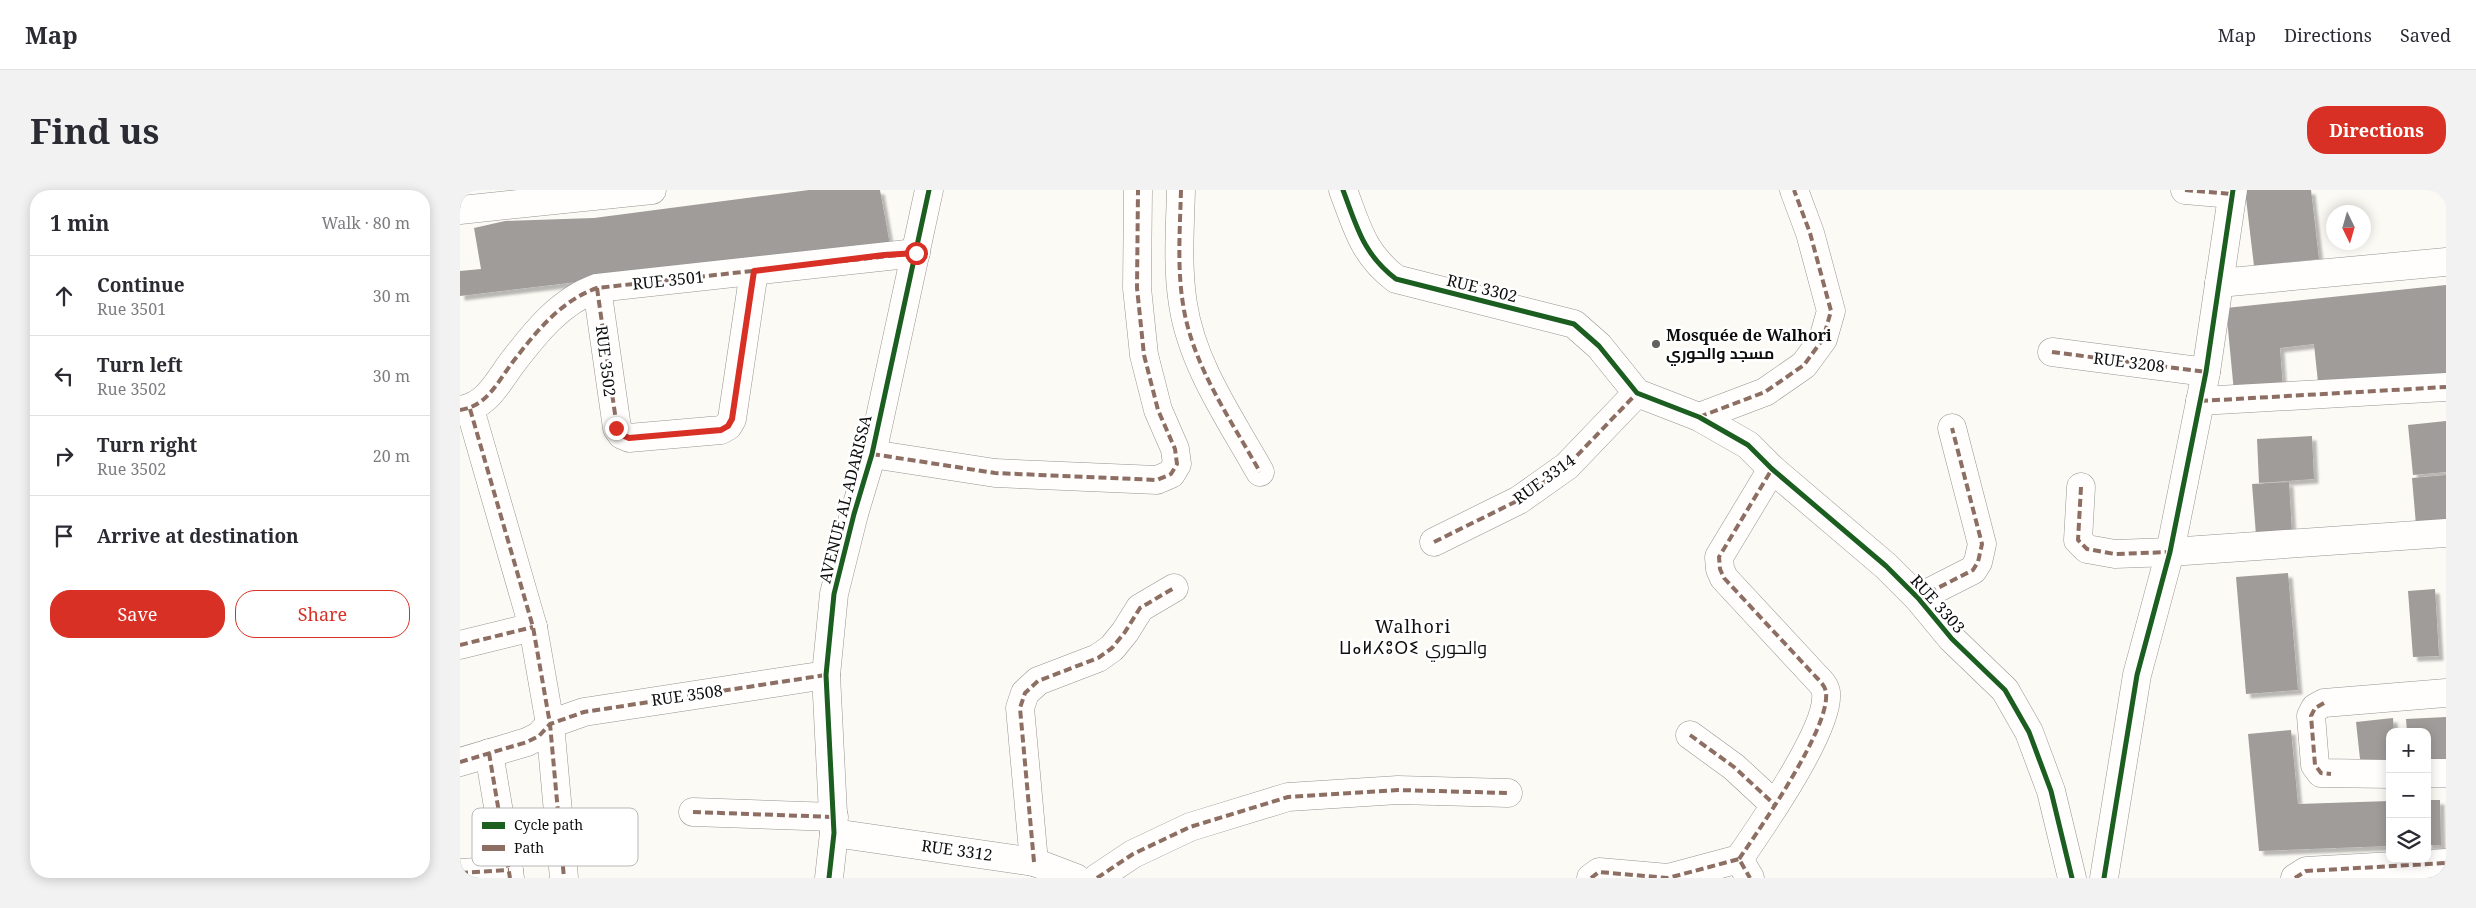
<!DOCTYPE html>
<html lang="en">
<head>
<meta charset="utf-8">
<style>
  body { margin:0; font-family:"Noto Serif",Cairo,"Noto Sans Tifinagh",serif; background:#f2f2f3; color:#2b2b33 }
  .controls { position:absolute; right:15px; bottom:15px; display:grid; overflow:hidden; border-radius:10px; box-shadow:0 2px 12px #0003 }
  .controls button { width:45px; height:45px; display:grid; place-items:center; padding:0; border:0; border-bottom:1px solid #e1e1e2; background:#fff; color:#2b2b33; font:25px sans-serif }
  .compass { position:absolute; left:1866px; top:15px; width:45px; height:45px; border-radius:50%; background:#fff; box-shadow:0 2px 12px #0003; rotate:175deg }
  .stop { position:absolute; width:15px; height:15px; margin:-11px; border:4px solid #d93025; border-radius:50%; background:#fff }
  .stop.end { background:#d93025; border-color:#fff; box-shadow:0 1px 5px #0008 }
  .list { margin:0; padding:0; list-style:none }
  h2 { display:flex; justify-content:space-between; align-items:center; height:65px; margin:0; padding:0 20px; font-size:21px }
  h2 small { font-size:16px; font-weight:400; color:#7c7c81 }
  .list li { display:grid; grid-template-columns:32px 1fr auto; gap:15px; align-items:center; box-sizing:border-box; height:80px; padding:0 20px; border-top:1px solid #e1e1e2 }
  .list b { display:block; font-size:19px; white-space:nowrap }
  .list p { margin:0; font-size:16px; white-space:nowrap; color:#7c7c81 }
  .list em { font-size:16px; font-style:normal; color:#7c7c81 }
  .actions { display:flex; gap:10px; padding:15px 20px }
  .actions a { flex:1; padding:11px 0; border:1px solid #d93025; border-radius:20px; text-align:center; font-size:18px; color:#d93025 }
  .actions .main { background:#d93025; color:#fff }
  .icon { flex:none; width:28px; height:28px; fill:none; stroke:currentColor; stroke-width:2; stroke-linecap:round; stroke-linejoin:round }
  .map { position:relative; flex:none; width:1986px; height:688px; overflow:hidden; border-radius:20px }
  header { display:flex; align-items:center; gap:30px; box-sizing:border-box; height:70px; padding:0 25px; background:#fff; border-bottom:1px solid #e1e1e2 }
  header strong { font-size:24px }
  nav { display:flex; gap:28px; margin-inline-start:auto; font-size:18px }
  .intro { display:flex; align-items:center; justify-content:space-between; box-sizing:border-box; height:120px; padding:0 30px }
  h1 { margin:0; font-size:35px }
  .button { padding:12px 22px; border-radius:20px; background:#d93025; color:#fff; font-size:18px; font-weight:700 }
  main { display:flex; gap:30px; padding:0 30px }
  aside { flex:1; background:#fff; border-radius:20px; box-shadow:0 2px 12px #0003 }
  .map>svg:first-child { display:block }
  .building { fill:#9f9c99; filter:url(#shadow) }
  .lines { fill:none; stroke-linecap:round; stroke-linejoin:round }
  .minor-casing { stroke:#959492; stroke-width:29 }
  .minor { stroke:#fffefd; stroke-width:28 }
  .quiet { stroke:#8d6e63; stroke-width:4; stroke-dasharray:8 4; stroke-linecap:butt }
  .cycleway-casing { stroke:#fff; stroke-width:8 }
  .cycleway { stroke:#1b5e20; stroke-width:5 }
  .route { stroke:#d93025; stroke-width:6 }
  .poi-dot { fill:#61615e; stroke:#fff; stroke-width:2 }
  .labels { text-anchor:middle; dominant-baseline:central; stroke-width:5; stroke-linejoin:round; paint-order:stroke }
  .street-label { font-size:16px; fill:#0e0e0e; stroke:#fff }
  .poi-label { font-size:16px; font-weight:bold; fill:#0e0e0e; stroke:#fff; text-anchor:start }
  .neighbourhood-label { font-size:18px; letter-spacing:1px; fill:#0e0e0e; stroke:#fff }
  .key { fill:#fff; stroke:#b7b7b7; stroke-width:1 }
  .key-label { font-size:14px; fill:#0e0e0e }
</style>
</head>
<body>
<header>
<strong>Map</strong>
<nav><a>Map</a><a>Directions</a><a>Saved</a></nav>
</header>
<div class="intro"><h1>Find us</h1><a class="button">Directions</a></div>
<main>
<aside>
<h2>1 min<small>Walk · 80 m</small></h2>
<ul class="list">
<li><svg class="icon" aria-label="ahead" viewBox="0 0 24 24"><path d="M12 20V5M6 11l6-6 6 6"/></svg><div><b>Continue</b><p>Rue 3501</p></div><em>30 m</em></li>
<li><svg class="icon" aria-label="left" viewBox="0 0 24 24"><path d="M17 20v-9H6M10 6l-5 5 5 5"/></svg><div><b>Turn left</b><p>Rue 3502</p></div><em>30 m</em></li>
<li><svg class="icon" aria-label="right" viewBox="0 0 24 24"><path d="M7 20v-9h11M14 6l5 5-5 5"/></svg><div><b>Turn right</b><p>Rue 3502</p></div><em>20 m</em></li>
<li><svg class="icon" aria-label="arrive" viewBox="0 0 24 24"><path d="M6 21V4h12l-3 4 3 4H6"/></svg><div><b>Arrive at destination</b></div></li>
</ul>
<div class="actions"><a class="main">Save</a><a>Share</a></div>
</aside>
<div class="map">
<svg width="1986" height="688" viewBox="0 0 1986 688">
  <defs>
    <filter id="shadow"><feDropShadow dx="4.5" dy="4.5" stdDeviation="1" flood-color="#0004"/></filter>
  </defs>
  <rect width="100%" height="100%" fill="#fcfaf4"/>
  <g class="building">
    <path d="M349,0H420L430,55L0,106V81L21,79L14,38L45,31L134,28Z"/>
    <path d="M1785,0H1851L1859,69L1794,76Z"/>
    <path d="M1986,95V189L1859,202L1854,154L1820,158L1823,198L1774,202L1766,118Z"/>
    <path d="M1986,231V282L1953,285L1948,235Z"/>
    <path d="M1852,246L1854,289L1799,293L1797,249Z"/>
    <path d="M1986,285V332L1956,335L1952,288Z"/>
    <path d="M1829,292L1832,342L1796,345L1792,294Z"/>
    <path d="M1828,383L1838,500L1786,504L1776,387Z"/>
    <path d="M1975,399L1979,466L1953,467L1948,401Z"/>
    <path d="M1986,527V572L1967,573V542H1947L1946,529Z"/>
    <path d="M1933,528L1934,542H1930V574L1901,578L1896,532Z"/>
    <path d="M1831,540L1838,614L1930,611V656L1799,661L1788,544Z"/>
    <path d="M1967,610H1980L1981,655H1967Z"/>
  </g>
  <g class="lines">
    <defs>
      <g id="minor">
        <path d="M721,0C720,38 717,77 723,114C732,175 771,230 800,282"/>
        <path d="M883,0C897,37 903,64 936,89L1114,134L1139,156L1177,203L1239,227L1288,255L1312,279L1426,376L1458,408L1492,449L1545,500L1569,542L1591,601L1612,688"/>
        <path d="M1725,0L1772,4"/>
        <path d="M0,20L192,0"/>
        <path d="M1759,93L1986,72"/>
        <path d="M137,98L157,238L162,245L169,248L261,240L268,236L272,229L294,81"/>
        <path d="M1592,162L1746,182"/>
        <path d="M1740,211L1986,197"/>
        <path d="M10,219L73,437L90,534L104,688"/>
        <path d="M0,220C27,216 37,193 52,173C75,143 100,111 137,98L456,63"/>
        <path d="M1239,227L1305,202L1344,175L1363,149L1371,121L1350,43L1334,0"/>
        <path d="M412,264L535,283L697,290L711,284L717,274L715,259L698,220L684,165L677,98L678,0"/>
        <path d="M1621,297L1618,350L1627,359L1655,364L1710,362L1986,343"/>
        <path d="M974,352L1059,310L1107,276L1177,203"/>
        <path d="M1458,408L1513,380L1518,372L1522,354L1492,238"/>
        <path d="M0,455L73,437"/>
        <path d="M1230,545L1274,577L1315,615"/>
        <path d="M29,563L50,688"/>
        <path d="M0,572L67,552L79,546L90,534L124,522L366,485"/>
        <path d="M1967,583H1986"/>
        <path d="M1930,584L1861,583L1855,575L1851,526L1855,518L1864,513L1986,503"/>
        <path d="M233,622L374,627"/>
        <path d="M374,643L574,672L616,688"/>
        <path d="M1279,669C1301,637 1370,538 1366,503C1366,497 1360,491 1356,487L1264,388L1260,379L1259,367L1312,279"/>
        <path d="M574,672L560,518L565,503L578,491L638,468L652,458L665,442L680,418L714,398"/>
        <path d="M0,683L49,680"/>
        <path d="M369,688L374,643L366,485L374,404L394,324L412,264L469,0"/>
        <path d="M637,688L673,664L730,637L828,607L938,600L1048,603"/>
        <path d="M1131,688L1139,682L1208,688L1279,669L1290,688"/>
        <path d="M1644,688L1677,485L1710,362L1746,182L1773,0"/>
        <path d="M1835,688L1846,681L1986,673"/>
      </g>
    </defs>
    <use href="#minor" class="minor-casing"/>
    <use href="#minor" class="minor"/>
    <g class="quiet">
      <path d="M721,0C720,38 717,77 723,114C732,175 771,230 800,282"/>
      <path d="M1725,0L1772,4"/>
      <path d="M137,98L157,238L162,245L169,248L261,240L268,236L272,229L294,81"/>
      <path d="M1592,162L1746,182"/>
      <path d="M1740,211L1986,197"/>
      <path d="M10,219L73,437L90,534L104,688"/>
      <path d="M0,220C27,216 37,193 52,173C75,143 100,111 137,98L456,63"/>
      <path d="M1239,227L1305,202L1344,175L1363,149L1371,121L1350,43L1334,0"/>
      <path d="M412,264L535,283L697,290L711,284L717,274L715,259L698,220L684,165L677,98L678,0"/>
      <path d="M1621,297L1618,350L1627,359L1655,364L1710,362"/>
      <path d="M974,352L1059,310L1107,276L1177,203"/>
      <path d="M1458,408L1513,380L1518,372L1522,354L1492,238"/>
      <path d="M0,455L73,437"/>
      <path d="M1864,513L1855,518L1851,526L1855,575L1861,583L1871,584"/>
      <path d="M1230,545L1274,577L1315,615"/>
      <path d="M29,563L50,688"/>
      <path d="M0,572L67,552L79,546L90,534L124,522L366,485"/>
      <path d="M233,622L374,627"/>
      <path d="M1279,669C1301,637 1370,538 1366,503C1366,497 1360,491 1356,487L1264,388L1260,379L1259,367L1312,279"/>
      <path d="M574,672L560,518L565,503L578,491L638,468L652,458L665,442L680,418L714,398"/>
      <path d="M0,683L49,680"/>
      <path d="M637,688L673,664L730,637L828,607L938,600L1048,603"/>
      <path d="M1131,688L1139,682L1208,688L1279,669L1290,688"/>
      <path d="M1835,688L1846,681L1986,673"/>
    </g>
    <defs>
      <g id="cycleway">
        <path d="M883,0C897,37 903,64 936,89L1114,134L1139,156L1177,203L1239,227L1288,255L1312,279L1426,376L1458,408L1492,449L1545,500L1569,542L1591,601L1612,688"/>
        <path d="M369,688L374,643L366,485L374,404L394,324L412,264L469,0"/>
        <path d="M1644,688L1677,485L1710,362L1746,182L1773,0"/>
      </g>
    </defs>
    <use href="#cycleway" class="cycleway-casing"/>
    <use href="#cycleway" class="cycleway"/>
  </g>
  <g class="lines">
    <path class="route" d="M156,238L162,245L169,248L261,240L268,236L272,229L294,81L424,65L456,63"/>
  </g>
  <circle class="poi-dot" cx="1196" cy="154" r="5"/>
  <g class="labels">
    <g class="street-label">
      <text transform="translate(208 90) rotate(-6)">RUE 3501</text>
      <text transform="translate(1022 98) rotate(14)">RUE 3302</text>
      <text transform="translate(146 171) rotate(83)">RUE 3502</text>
      <text transform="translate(1669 172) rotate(7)">RUE 3208</text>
      <text transform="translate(1084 289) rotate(-36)">RUE 3314</text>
      <text transform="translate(385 309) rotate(-76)">AVENUE AL ADARISSA</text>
      <text transform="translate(1478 414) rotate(48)">RUE 3303</text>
      <text transform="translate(227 505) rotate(-8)">RUE 3508</text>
      <text transform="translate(497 660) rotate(8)">RUE 3312</text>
    </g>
    <g class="poi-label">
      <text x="1206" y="145">Mosquée de Walhori<tspan x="1206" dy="18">مسجد والحوري</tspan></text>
    </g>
    <g class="neighbourhood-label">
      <text x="953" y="436">Walhori<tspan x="953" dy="21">ⵡⴰⵍⵃⵓⵔⵉ والحوري</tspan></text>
    </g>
  </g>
  <rect x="12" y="618" width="166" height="58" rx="8" class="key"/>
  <rect x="22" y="632" width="23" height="7" fill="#1b5e20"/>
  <rect x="22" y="655" width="23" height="6" fill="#8d6e63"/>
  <g class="key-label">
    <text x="54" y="640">Cycle path</text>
    <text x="54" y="663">Path</text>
  </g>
</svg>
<div class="controls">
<button>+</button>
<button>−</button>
<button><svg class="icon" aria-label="layers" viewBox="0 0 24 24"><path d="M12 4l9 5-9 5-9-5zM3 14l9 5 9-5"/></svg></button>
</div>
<svg class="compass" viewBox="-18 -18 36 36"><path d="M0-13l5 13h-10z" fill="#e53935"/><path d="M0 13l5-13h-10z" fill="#7c7c81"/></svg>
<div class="stop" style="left:456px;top:63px"></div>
<div class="stop end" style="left:156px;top:238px"></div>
</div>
</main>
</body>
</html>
